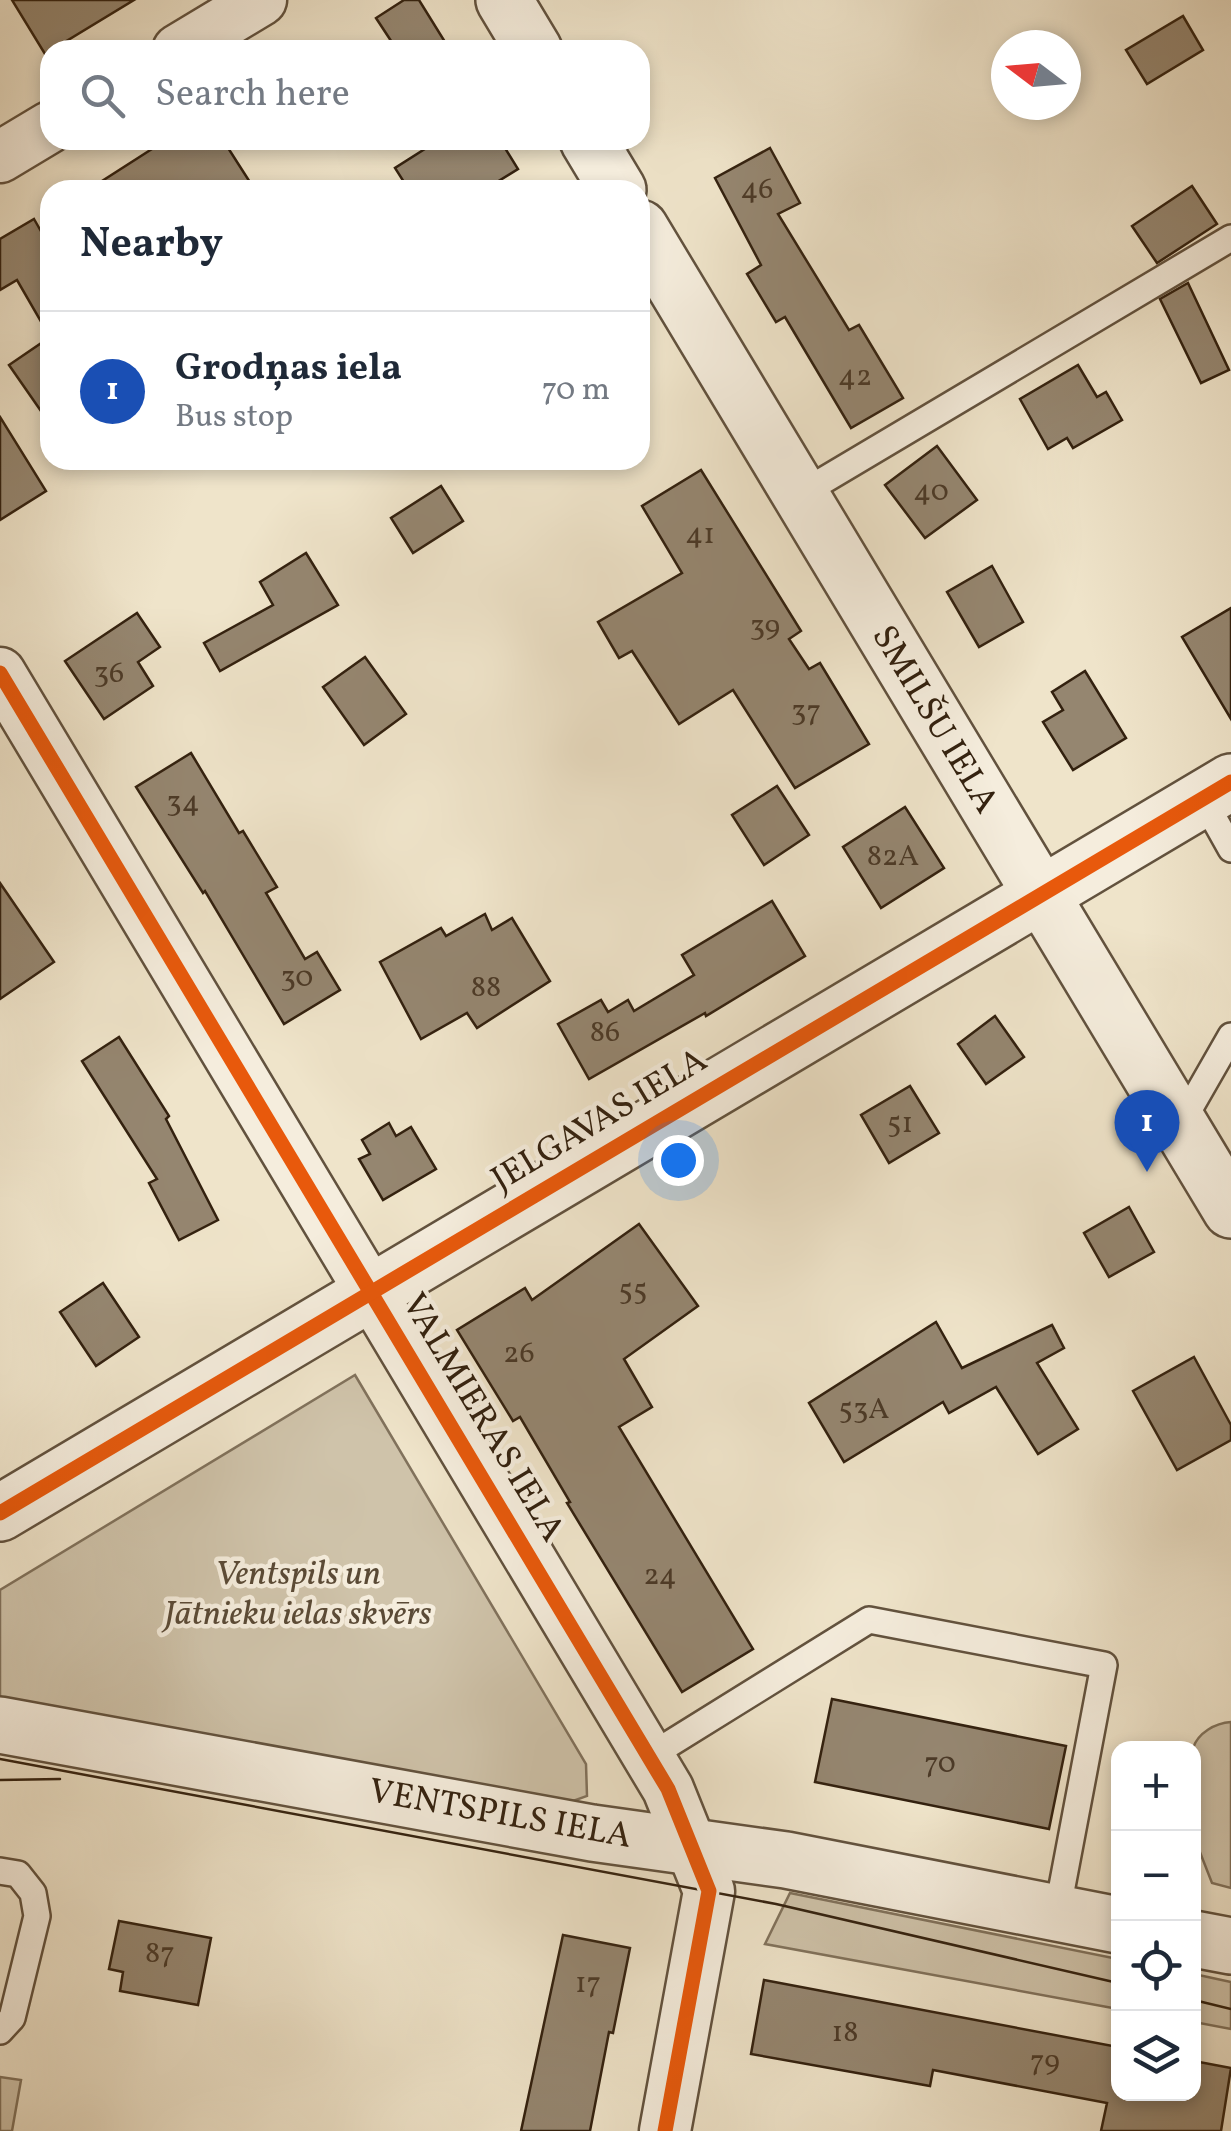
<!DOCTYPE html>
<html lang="en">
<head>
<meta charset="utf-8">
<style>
  body { margin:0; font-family:Vollkorn,serif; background:#f2f2f3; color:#1f2937 }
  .controls { position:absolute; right:30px; bottom:30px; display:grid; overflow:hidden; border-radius:20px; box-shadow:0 5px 15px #0003 }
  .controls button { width:90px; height:90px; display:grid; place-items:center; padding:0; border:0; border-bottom:2px solid #e0e1e3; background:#fff; color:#1f2937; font:50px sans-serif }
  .compass { position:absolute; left:991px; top:30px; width:90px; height:90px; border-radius:50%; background:#fff; box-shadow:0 5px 15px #0003; rotate:286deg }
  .you { position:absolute; left:678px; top:1160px; width:35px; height:35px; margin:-25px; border:8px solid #fff; border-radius:50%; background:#1a73e8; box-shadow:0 0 0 15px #1a73e833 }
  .badge { display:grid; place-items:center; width:65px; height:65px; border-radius:50%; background:#b45309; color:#fff; font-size:32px; font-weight:700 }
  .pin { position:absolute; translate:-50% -82px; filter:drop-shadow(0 2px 5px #0008) }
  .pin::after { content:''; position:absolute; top:52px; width:35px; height:30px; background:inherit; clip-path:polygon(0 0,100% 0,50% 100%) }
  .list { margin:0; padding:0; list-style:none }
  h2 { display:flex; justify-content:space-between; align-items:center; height:130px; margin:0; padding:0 40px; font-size:42px }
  h2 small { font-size:32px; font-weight:400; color:#747a83 }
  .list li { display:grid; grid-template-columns:65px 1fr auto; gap:30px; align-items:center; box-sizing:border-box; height:160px; padding:0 40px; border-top:2px solid #e0e1e3 }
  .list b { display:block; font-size:38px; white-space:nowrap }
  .list p { margin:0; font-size:32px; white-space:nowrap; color:#747a83 }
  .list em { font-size:32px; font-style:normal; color:#747a83 }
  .icon { flex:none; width:55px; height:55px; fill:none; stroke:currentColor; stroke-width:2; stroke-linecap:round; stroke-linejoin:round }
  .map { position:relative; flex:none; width:1231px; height:2131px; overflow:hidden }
  .search { position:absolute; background:#fff; box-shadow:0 5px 15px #0003; left:40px; top:40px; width:610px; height:110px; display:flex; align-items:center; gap:25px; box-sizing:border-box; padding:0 35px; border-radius:30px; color:#747a83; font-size:38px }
  .panel { position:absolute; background:#fff; box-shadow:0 5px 15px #0003; left:40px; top:180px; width:610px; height:290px; border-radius:30px }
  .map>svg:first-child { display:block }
  .green { fill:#cfc3aa; stroke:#81725c; stroke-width:2.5 }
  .building { fill:#958670; stroke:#33210f; stroke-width:2.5 }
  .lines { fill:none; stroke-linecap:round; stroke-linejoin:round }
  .service-casing { stroke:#62523e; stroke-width:30 }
  .minor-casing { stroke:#62523e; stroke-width:55 }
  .tertiary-casing { stroke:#62523e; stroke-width:60 }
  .service { stroke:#f5eddd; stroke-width:25 }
  .minor { stroke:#f5eddd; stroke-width:50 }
  .tertiary { stroke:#f5eddd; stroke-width:55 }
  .tram { stroke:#33210f; stroke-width:2.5 }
  .cycleway-casing { stroke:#f5eddd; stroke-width:21 }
  .cycleway { stroke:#e8590c; stroke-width:15 }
  .labels { text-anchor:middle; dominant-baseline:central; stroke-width:9; stroke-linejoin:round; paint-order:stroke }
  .number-label { font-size:30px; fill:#4c3a27 }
  .street-label { font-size:35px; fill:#33210f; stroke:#f5eddd }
  .park-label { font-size:35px; font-style:italic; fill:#5a4a36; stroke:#f5eddd }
</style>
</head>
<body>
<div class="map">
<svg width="1231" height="2131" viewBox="0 0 1231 2131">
  <rect width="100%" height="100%" fill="#efe4ca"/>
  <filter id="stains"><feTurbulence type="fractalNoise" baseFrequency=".002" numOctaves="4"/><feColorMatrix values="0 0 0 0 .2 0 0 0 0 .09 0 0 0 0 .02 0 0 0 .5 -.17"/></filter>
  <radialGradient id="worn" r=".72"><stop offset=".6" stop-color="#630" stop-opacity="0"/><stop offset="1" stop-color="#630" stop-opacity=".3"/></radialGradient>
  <g class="green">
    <path d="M355,1375L586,1764L587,1796L562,1805L0,1700V1590Z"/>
    <path d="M1231,1722V1888L1212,1883L1194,1837L1193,1748C1198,1733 1215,1723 1231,1722Z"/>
    <path d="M790,1893L1118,1959V2009L765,1944Z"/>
    <path d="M1194,1974L1231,1982V2029L1194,2022Z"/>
    <path d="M0,2077L21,2080L12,2131H0Z"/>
  </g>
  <g class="building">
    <path d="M12,0H134L45,54Z"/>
    <path d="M404,0H419L450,50H397L376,18Z"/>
    <path d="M1183,16L1203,50L1147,84L1126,50Z"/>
    <path d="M166,140H223L255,190H88Z"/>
    <path d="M439,140H500L518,169L484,190H409L395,168Z"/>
    <path d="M770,148L800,203L778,214L849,330L859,325L903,398L851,428L785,317L776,322L747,274L761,265L715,178Z"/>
    <path d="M1192,186L1217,224L1157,263L1132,226Z"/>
    <path d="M34,219L50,247V424L9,365L50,337L17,280L0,290V239Z"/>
    <path d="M1188,283L1229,370L1201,383L1160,299Z"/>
    <path d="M1078,365L1097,397L1106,392L1122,420L1073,448L1067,438L1048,449L1020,399Z"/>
    <path d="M0,417L46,491L0,520Z"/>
    <path d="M937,446L977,500L925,538L885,485Z"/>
    <path d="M701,470L801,631L789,639L809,669L820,663L869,744L795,788L733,690L679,724L632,651L619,658L598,622L682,573L642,506Z"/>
    <path d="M441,486L463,521L413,553L391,518Z"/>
    <path d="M306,553L338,605L220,671L204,643L273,605L260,582Z"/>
    <path d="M992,566L1023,622L979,647L947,592Z"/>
    <path d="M1231,608V719L1182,637Z"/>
    <path d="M137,613L160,647L138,662L153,686L104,719L65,661Z"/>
    <path d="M365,657L406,714L364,745L323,687Z"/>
    <path d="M1085,671L1126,738L1073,770L1043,722L1063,710L1052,692Z"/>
    <path d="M191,753L239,833L243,831L277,887L266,893L305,959L317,952L340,990L284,1024L205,891L203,893L136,787Z"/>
    <path d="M777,786L809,835L764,865L732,815Z"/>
    <path d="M905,807L944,868L881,908L843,847Z"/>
    <path d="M0,883L54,962L0,999Z"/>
    <path d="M772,901L805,956L706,1016L705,1013L589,1079L558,1024L601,1000L608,1012L628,1000L634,1011L694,975L682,955Z"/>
    <path d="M485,914L492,930L512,918L550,981L477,1028L467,1013L421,1039L380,962L441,928L446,936Z"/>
    <path d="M995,1016L1024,1057L986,1084L958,1044Z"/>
    <path d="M119,1037L169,1116L166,1119L218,1220L179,1240L149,1183L157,1179L82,1061Z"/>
    <path d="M910,1086L939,1133L889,1163L861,1115Z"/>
    <path d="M389,1123L396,1136L411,1127L436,1169L383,1200L359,1159L370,1154L362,1140Z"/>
    <path d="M1129,1207L1154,1252L1109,1277L1084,1233Z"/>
    <path d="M639,1224L698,1306L624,1359L652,1407L619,1427L753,1649L682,1692L567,1503L570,1502L520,1417L513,1421L457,1330L525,1288L532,1300Z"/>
    <path d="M103,1283L139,1337L96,1366L60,1312Z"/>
    <path d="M936,1322L962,1368L1052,1325L1064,1348L1037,1363L1078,1429L1038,1454L996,1387L949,1413L943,1402L844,1462L809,1403Z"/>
    <path d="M1194,1357L1231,1425V1440L1177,1470L1133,1391Z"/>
    <path d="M832,1699L1066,1746L1049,1829L815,1782Z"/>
    <path d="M119,1921L211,1938L198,2005L120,1991L123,1972L109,1969Z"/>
    <path d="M563,1935L630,1948L613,2033L609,2032L590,2131H521Z"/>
    <path d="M764,1980L1118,2047V2094H1194V2061L1231,2068L1221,2131H1101L1107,2103L933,2070L930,2086L751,2054Z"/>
  </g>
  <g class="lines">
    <defs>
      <g id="service">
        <path d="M799,495L1231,238"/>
        <path d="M1203,799L1231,849"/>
        <path d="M1180,1125L1231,1036"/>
        <path d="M650,1756L869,1620L1104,1665L1057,1913"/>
        <path d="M0,1871L18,1874L33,1893L37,1916L12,2018L0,2031"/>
      </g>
      <g id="minor">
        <path d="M178,50L261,0"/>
        <path d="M0,157L50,127"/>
        <path d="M0,673L668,1789L709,1891L665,2131"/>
      </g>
      <g id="tertiary">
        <path d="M504,0L534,50"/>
        <path d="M588,140L618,190"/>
        <path d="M640,228L1231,1210"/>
        <path d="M0,1513L1231,782"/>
        <path d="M0,1725L592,1833L786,1860L1118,1925"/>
        <path d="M1194,1939L1231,1946"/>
      </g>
    </defs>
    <use href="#service" class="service-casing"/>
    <use href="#minor" class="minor-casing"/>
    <use href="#tertiary" class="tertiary-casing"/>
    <use href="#service" class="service"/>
    <use href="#minor" class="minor"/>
    <use href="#tertiary" class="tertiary"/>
    <g class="tram">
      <path d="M0,1759L776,1904L1118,1983"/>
      <path d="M0,1780L60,1779"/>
      <path d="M1194,2000L1231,2009"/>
    </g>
    <defs>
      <g id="cycleway">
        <path d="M0,673L668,1789L709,1891L665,2131"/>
        <path d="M0,1513L1231,782"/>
      </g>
    </defs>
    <use href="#cycleway" class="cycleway-casing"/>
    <use href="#cycleway" class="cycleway"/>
  </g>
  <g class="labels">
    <g class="number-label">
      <text x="757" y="190">46</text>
      <text x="855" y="377">42</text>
      <text x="931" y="492">40</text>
      <text x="700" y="535">41</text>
      <text x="765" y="627">39</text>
      <text x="109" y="674">36</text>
      <text x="806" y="712">37</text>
      <text x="183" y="803">34</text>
      <text x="893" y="857">82A</text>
      <text x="297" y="978">30</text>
      <text x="486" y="988">88</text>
      <text x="605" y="1033">86</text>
      <text x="900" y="1124">51</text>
      <text x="633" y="1291">55</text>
      <text x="519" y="1354">26</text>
      <text x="864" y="1410">53A</text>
      <text x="660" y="1576">24</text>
      <text x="940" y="1764">70</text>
      <text x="160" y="1954">87</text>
      <text x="588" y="1984">17</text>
      <text x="845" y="2033">18</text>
      <text x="1045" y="2062">79</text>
    </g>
    <g class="street-label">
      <text transform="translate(934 720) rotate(59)">SMILŠU IELA</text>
      <text transform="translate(600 1121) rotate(-31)">JELGAVAS IELA</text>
      <text transform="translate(482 1418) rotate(59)">VALMIERAS IELA</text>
      <text transform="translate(500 1815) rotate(10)">VENTSPILS IELA</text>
    </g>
    <g class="park-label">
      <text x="298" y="1575">Ventspils un<tspan x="298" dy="40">Jātnieku ielas skvērs</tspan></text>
    </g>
  </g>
  <rect width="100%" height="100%" filter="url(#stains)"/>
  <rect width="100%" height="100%" fill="url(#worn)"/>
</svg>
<div class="controls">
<button>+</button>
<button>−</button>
<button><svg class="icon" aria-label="locate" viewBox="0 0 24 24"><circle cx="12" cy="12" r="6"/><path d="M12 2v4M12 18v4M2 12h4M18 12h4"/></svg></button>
<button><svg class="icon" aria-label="layers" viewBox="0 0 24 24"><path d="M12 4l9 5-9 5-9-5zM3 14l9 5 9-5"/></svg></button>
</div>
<svg class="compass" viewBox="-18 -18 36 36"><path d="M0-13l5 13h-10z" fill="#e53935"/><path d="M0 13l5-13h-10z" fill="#747a83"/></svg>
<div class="you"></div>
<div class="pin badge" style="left:1147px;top:1172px;background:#1a4fb4">1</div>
<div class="search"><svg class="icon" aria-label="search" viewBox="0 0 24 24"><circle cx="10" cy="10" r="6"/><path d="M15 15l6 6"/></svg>Search here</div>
<section class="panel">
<h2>Nearby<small></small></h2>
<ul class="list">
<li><span class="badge" style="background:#1a4fb4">1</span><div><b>Grodņas iela</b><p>Bus stop</p></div><em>70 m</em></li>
</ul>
</section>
</div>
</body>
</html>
